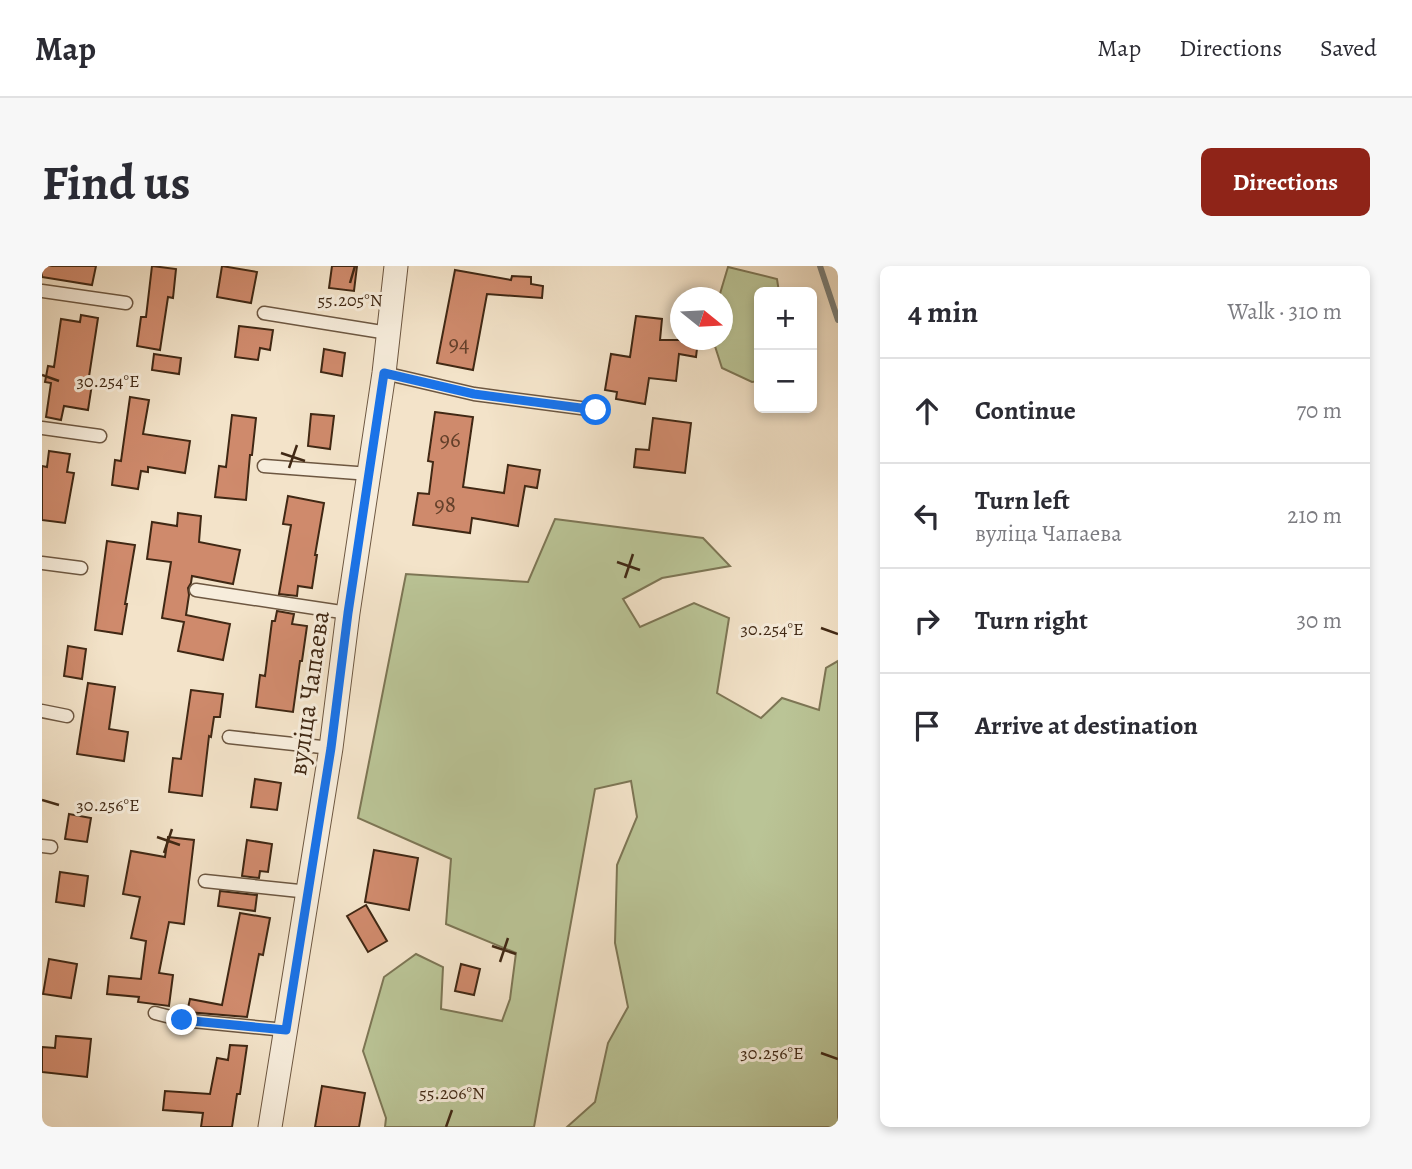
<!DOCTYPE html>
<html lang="en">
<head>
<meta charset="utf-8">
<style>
  body { margin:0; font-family:Alegreya,serif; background:#f7f7f7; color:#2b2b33 }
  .controls { position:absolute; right:21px; top:21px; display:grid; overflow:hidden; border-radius:10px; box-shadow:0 4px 10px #0003 }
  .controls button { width:63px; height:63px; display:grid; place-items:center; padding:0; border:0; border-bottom:2px solid #e1e1e2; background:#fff; color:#2b2b33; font:35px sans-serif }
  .compass { position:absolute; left:628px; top:21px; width:63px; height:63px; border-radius:50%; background:#fff; box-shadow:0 4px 10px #0003; rotate:108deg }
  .stop { position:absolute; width:21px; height:21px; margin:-16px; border:5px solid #1a73e8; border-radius:50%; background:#fff }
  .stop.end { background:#1a73e8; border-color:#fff; box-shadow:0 2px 7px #0008 }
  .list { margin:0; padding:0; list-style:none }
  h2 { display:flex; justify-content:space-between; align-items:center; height:91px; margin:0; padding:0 28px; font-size:30px }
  h2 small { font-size:23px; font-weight:400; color:#7c7c81 }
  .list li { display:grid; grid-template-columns:46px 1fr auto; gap:21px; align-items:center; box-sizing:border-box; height:105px; padding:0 28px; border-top:2px solid #e1e1e2 }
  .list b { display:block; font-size:26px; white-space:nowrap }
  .list p { margin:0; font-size:23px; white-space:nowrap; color:#7c7c81 }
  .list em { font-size:23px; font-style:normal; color:#7c7c81 }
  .icon { flex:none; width:38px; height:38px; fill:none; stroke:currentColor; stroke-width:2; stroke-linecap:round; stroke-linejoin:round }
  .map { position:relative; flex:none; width:796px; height:861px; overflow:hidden; border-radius:10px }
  header { display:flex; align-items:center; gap:42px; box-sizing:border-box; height:98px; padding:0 35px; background:#fff; border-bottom:2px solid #e1e1e2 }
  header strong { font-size:33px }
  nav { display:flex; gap:38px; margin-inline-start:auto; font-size:24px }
  .intro { display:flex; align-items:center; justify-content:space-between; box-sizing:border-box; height:168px; padding:0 42px }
  h1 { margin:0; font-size:49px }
  .button { padding:18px 32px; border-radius:10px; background:#8f2418; color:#fff; font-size:24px; font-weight:700 }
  main { display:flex; gap:42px; padding:0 42px }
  aside { flex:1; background:#fff; border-radius:10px; box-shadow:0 4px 10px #0003 }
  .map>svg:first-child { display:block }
  .green { fill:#bac496; stroke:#7d7655; stroke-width:2 }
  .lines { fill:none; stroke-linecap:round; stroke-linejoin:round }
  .stream { stroke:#7a807c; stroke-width:6 }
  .building { fill:#cf8a6c; stroke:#402814; stroke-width:2 }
  .service-casing { stroke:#6d5741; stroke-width:15 }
  .minor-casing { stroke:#6d5741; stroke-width:25 }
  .service { stroke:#f7eddc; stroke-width:12 }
  .minor { stroke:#f7eddc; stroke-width:23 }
  .route { stroke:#1a73e8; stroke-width:9 }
  .ticks { fill:none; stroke:#402814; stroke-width:2.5 }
  .labels { text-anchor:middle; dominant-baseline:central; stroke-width:6; stroke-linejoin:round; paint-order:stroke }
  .number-label { font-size:23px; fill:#64402a }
  .street-label { font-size:26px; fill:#402814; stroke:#f7eddc }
  .ticks-label { font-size:18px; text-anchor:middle; fill:#402814; stroke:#f7eddc; stroke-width:6; stroke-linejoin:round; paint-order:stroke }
</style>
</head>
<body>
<header>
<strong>Map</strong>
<nav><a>Map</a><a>Directions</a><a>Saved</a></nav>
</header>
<div class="intro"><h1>Find us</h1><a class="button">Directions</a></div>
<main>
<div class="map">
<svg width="796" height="861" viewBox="0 0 796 861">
  <rect width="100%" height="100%" fill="#f3e3c9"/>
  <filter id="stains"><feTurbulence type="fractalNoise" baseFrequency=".00286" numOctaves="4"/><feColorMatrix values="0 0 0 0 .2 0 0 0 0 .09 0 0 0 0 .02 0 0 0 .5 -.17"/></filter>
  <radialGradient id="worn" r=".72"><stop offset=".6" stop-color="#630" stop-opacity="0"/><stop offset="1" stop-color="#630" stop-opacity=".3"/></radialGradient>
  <g class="green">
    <path d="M686,1L735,13L737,26H717V115L710,116L680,102L671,74H680V32L677,31Z"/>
    <path d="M513,253L661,272L688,300L620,312L581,333L598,361L652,337L687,352L675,427L719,452L740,432L777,444L784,402L796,395V861H525L553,836L566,777L586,741L573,677L575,599L595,551L589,515L553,523L492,861H343L344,852L321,785L342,711L374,688L401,701L399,743L460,755L468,733L474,687L404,658L409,593L316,552L364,308L486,316Z"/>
  </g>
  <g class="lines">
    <path class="stream" d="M778,0L796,54"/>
  </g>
  <g class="building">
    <path d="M0,0H54L50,19L0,11Z"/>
    <path d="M110,0L134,3L131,32L126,31L118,84L95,80L99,51H104Z"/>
    <path d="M180,0L215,6L209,37L175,31Z"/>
    <path d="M290,0H315L312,25L287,22Z"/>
    <path d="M413,4L469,14L470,10L489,11V18L501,20L500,32L445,28L431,104L395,97Z"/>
    <path d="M39,49L56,52L46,117L50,118L46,144L22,140L19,154L4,151L9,117L3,116L6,100L12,101L19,53L38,56Z"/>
    <path d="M594,50L620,53L618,74H656L654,91L637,88L634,115L607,112L603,138L574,133L575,126L563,124L569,88L588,91Z"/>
    <path d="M197,60L231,64L228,84L218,82L216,94L193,91Z"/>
    <path d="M282,83L303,87L300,110L279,106Z"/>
    <path d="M112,88L139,92L137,108L110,104Z"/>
    <path d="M88,131L107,134L101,168L148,175L143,207L106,201V206L99,205L96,223L70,219L73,194L79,195Z"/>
    <path d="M393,146L431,151L421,221L462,227L466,199L498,204L495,222L483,220L476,260L430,252L428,267L371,259L376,227L387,228L391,196L386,195Z"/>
    <path d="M269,148L292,150L288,183L266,180Z"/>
    <path d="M190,149L214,152L210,189H208L204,234L173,231L177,200L184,201Z"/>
    <path d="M611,152L649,157L643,207L592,201L594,183L607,184Z"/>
    <path d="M7,185L28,188L25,206L32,207L23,257L0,254V200L5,201Z"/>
    <path d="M246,230L282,237L273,289H275L270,322L256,320L255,330L237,328L249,259L241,258Z"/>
    <path d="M136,247L159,250L157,276L198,284L191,318L150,310L149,317L146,322L147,329L144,349L188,358L181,394L136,385L142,356L120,352L129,296L105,293L110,256L135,260Z"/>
    <path d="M65,275L93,279L83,338H85L80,368L53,364Z"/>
    <path d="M235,345L252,348L250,358L265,360L260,395H258L251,446L214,441L218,409L223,410L230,355H233Z"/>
    <path d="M26,380L44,383L40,413L22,410Z"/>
    <path d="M46,417L73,421L67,463L86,466L82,495L35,488Z"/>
    <path d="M149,424L181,428L178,451H172L169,471L167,470L160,530L127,526L131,492L139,493Z"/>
    <path d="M213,513L239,517L235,544L209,541Z"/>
    <path d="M27,548L49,552L45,576L23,573Z"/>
    <path d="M126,571L152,574L142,658L127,656L117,707L131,709L127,740L96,736L97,731L65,728L67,710L99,713L104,675L89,672L98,631L81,628L89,585L123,591Z"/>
    <path d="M205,574L230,578L226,606L218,605L217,612L200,610Z"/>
    <path d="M332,584L376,592L367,644L323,636Z"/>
    <path d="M18,606L46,610L42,640L14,636Z"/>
    <path d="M178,625L215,629L213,645L176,640Z"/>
    <path d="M324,639L345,675L326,686L305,650Z"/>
    <path d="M198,647L228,652L221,689L217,688L205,751L145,746L148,733L180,739Z"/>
    <path d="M7,693L35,698L29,732L1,728Z"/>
    <path d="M419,698L438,703L432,729L413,725Z"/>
    <path d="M14,770L49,773L45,811L0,806V781L13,782Z"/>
    <path d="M188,779L205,780L198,828H195L190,861H159L161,847L121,844L123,825L168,828L175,792L186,794Z"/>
    <path d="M280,820L323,827L317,861H273Z"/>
  </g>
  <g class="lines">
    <defs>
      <g id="service">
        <path d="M0,25L84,37"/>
        <path d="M222,47L346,67"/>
        <path d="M342,107L432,128L554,144"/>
        <path d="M0,162L58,170"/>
        <path d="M222,200L328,208"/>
        <path d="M0,297L39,302"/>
        <path d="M154,324L306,347"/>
        <path d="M0,445L25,450"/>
        <path d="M187,471L289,482"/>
        <path d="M0,580L9,581"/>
        <path d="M163,615L267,626"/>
        <path d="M113,747L140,754L244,764"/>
      </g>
      <path id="minor" d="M228,861L289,482L306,347L342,107L354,0"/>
    </defs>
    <use href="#service" class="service-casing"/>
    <use href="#minor" class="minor-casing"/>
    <use href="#service" class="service"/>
    <use href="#minor" class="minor"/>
  </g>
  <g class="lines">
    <path class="route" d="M140,754L244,764L289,482L306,347L342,107L432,128L554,144"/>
  </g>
  <path class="ticks" d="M308,17L313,0M0,109L17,115M239,187L263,195M247,202L255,179M575,296L598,304M583,312L591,288M779,362L796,368M0,534L17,539M115,571L138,579M122,587L130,563M450,680L474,688M458,696L466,672M779,787L796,793M404,861L410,844"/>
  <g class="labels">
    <g class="number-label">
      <text x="417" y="77">94</text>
      <text x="408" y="173">96</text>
      <text x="403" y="238">98</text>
    </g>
    <g class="street-label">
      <text transform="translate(267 427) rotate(-82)">вуліца Чапаева</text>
    </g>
  </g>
  <g class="ticks-label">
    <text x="308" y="40">55.205°N</text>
    <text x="66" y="121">30.254°E</text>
    <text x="730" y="369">30.254°E</text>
    <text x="66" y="545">30.256°E</text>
    <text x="730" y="793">30.256°E</text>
    <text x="410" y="833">55.206°N</text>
  </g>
  <rect width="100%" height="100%" filter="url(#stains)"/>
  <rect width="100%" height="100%" fill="url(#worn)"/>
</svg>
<div class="controls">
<button>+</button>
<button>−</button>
</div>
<svg class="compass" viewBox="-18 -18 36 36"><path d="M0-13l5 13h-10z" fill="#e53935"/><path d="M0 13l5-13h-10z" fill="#7c7c81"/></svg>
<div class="stop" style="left:554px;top:144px"></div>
<div class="stop end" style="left:140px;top:754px"></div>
</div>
<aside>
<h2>4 min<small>Walk · 310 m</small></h2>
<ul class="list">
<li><svg class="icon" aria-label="ahead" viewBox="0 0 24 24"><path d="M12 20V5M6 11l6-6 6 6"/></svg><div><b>Continue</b></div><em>70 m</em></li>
<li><svg class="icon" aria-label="left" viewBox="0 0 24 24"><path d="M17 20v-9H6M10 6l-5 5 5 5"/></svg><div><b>Turn left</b><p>вуліца Чапаева</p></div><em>210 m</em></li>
<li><svg class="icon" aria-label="right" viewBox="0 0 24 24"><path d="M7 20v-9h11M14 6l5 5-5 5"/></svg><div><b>Turn right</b></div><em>30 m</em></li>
<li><svg class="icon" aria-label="arrive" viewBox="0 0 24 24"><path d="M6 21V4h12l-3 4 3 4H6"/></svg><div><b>Arrive at destination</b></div></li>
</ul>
</aside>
</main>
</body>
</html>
